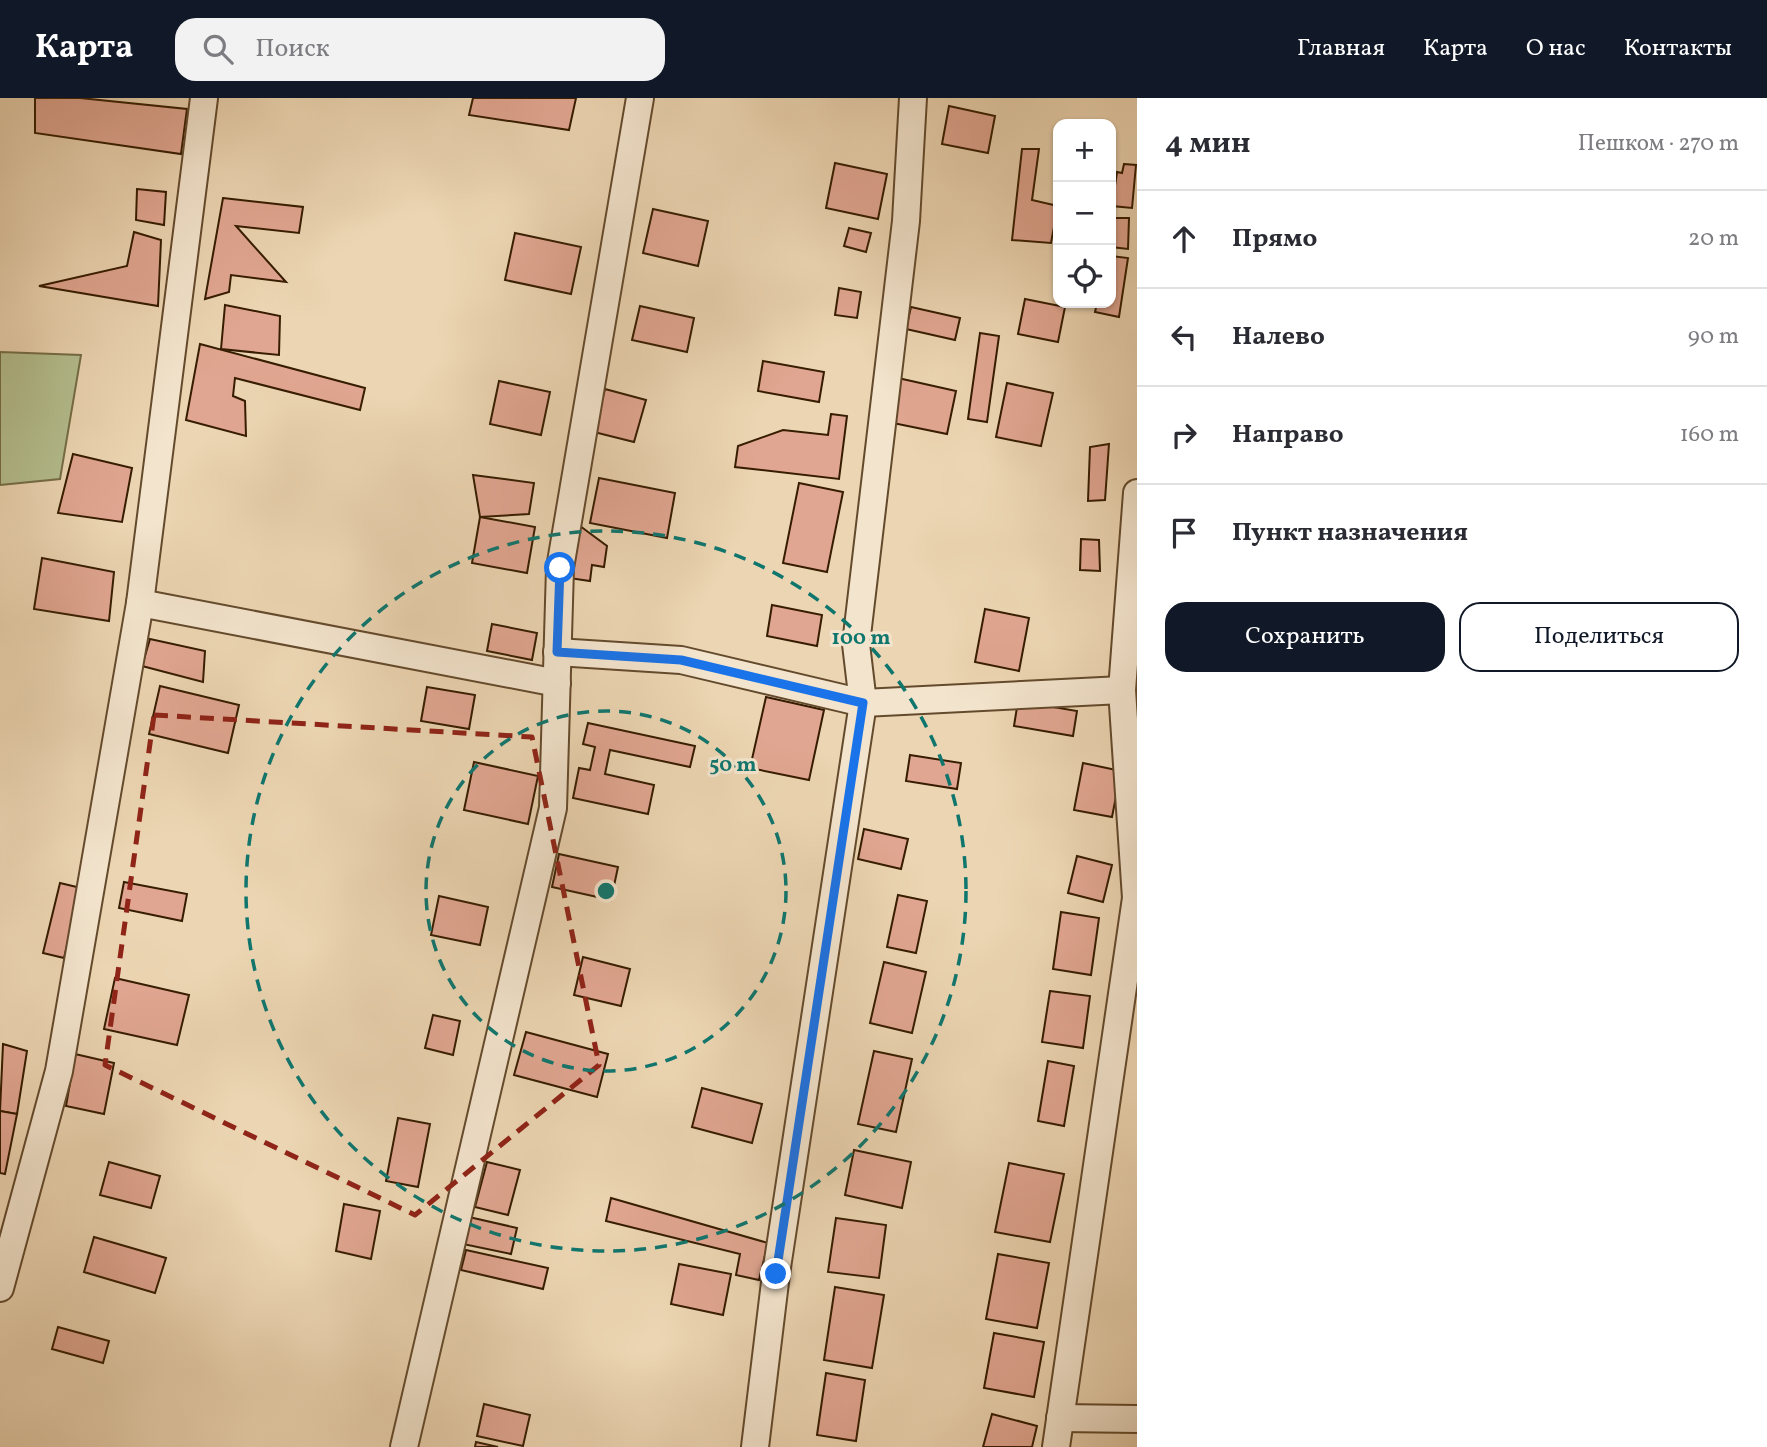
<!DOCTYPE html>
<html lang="ru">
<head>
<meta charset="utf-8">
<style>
  body { margin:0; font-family:Vollkorn,serif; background:#f2f2f3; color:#2b2b33 }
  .controls { position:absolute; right:21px; top:21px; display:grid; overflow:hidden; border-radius:14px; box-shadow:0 2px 5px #0004 }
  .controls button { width:63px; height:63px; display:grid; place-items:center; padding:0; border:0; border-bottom:2px solid #e1e1e2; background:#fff; color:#2b2b33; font:35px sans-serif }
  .stop { position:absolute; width:21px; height:21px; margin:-16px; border:5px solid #1a73e8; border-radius:50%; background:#fff }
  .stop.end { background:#1a73e8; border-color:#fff; box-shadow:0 2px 7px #0008 }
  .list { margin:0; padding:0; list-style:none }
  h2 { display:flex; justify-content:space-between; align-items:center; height:91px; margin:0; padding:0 28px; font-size:30px }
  h2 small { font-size:23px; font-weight:400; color:#7c7c81 }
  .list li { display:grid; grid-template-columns:46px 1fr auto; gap:21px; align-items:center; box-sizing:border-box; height:98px; padding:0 28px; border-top:2px solid #e1e1e2 }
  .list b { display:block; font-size:26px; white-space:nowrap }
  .list em { font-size:23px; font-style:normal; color:#7c7c81 }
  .actions { display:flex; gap:14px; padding:21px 28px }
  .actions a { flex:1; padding:16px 0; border:2px solid #111827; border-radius:21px; text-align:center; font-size:24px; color:#111827 }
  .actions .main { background:#111827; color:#fff }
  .icon { flex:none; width:38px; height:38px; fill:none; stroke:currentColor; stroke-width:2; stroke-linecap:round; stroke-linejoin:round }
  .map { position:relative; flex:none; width:1137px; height:1349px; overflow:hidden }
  header { display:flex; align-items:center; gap:42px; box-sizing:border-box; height:98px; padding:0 35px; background:#111827; color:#fff }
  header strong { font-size:33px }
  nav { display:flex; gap:38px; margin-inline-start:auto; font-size:24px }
  .search { width:490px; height:63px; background:#f2f2f3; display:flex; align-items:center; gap:18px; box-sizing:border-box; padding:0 24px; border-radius:21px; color:#7c7c81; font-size:26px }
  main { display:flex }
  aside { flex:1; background:#fff }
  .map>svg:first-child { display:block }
  .green { fill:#b4be8e; stroke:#756d47; stroke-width:2 }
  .building { fill:#e1a691; stroke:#361c00; stroke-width:2 }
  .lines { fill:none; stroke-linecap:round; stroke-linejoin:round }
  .street-casing { stroke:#644a2c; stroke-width:30 }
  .street { stroke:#f3e4cd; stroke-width:26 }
  .route { stroke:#1a73e8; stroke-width:9 }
  .marked { fill:none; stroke:#8f2418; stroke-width:5; stroke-dasharray:14 9; stroke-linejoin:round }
  .ring { fill:none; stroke:#0f766e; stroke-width:3.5; stroke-dasharray:12 9 }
  .centre { fill:#0f766e; stroke:#f3e4cd; stroke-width:3.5 }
  .ring-label { font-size:21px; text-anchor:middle; font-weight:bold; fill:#0f766e; stroke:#f3e4cd; stroke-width:6; stroke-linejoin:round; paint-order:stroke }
</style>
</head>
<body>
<header>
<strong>Карта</strong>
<div class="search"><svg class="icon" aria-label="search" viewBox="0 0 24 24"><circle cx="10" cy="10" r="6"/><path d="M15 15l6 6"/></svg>Поиск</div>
<nav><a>Главная</a><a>Карта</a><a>О нас</a><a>Контакты</a></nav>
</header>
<main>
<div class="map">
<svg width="1137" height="1349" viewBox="0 0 1137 1349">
  <rect width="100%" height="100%" fill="#ecd5b2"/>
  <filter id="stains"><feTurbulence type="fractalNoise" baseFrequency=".00286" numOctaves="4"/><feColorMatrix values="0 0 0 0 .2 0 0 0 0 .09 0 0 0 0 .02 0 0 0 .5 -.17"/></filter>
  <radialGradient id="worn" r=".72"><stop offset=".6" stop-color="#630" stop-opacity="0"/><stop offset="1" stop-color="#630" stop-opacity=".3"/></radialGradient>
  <path class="green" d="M0,254L81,257L60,381L0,387Z"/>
  <g class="building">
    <path d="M35,0H80L187,11L181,56L35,35Z"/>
    <path d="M473,0H576L569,32L469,17Z"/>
    <path d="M949,8L995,18L988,55L942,46Z"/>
    <path d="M1022,51H1039L1032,102L1058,108L1051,145L1012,142Z"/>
    <path d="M835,65L887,76L878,121L826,110Z"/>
    <path d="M1124,66L1136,67L1132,110L1112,108L1117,74L1122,75Z"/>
    <path d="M137,91L166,94L164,127L136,122Z"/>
    <path d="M223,100L303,109L299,135L236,128L286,184L231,177L229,194L205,201Z"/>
    <path d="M653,111L708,123L698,168L643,155Z"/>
    <path d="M1111,120H1129L1128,151L1111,149Z"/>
    <path d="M849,130L871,135L866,154L844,148Z"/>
    <path d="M134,134L161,142L158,208L39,188L127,168Z"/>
    <path d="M515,135L581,149L571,196L505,182Z"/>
    <path d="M1111,158L1128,160L1119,219L1095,214L1097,205H1111Z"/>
    <path d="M839,190L861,194L857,220L835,217Z"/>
    <path d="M1025,201L1065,209L1058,244L1018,236Z"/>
    <path d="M225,207L280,218L279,257L221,251Z"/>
    <path d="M640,208L694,220L687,254L632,242Z"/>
    <path d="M911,209L960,220L955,242L906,231Z"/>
    <path d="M980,235L999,238L987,324L968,321Z"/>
    <path d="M200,246L365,290L360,312L235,280L233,298L245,303L246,338L186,322Z"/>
    <path d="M763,263L824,274L819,304L758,293Z"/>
    <path d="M898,280L956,293L947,336L888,324Z"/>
    <path d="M499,283L550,294L541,337L490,326Z"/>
    <path d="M1007,285L1053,295L1041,348L996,339Z"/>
    <path d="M605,291L646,302L634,344L594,334Z"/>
    <path d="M831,316L847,318L839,381L735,369L738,348L783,332L828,337Z"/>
    <path d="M1109,346L1105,402L1088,403L1090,349Z"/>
    <path d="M73,356L132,370L122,424L58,415Z"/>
    <path d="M473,377L534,385L529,416L480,419Z"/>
    <path d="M599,380L675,395L667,440L590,425Z"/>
    <path d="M799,385L843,394L827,474L783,465Z"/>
    <path d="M480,419L535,429L527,475L472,465Z"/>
    <path d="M576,425L607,448L604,469L592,467L590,483L569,480Z"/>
    <path d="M1081,441L1099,442L1100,473L1080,472Z"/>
    <path d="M42,460L114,474L109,523L34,511Z"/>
    <path d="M772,507L822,517L817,548L767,538Z"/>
    <path d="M985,511L1029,520L1019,573L975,564Z"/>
    <path d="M492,526L537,535L532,562L487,553Z"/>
    <path d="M150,541L205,553L203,584L142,568Z"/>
    <path d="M160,588L239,607L228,655L149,636Z"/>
    <path d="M427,589L475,597L469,631L421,623Z"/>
    <path d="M766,599L824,612L809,682L750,670Z"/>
    <path d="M1018,603L1077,613L1073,638L1014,628Z"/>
    <path d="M588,625L695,648L690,669L610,652L605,676L654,687L648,716L573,700L579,670L590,672L595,649L583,646Z"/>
    <path d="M910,657L961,665L957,691L906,683Z"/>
    <path d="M474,664L538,678L528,726L464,712Z"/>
    <path d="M1083,665L1121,673L1112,719L1074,712Z"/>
    <path d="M864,731L908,741L901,771L858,761Z"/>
    <path d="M559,756L618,769L611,802L552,789Z"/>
    <path d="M1077,758L1112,767L1103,804L1068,795Z"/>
    <path d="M124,784L187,796L182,823L119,810Z"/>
    <path d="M60,785L81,790L64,860L43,855Z"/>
    <path d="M898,797L927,803L916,855L887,849Z"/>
    <path d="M439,798L488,809L480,847L431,837Z"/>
    <path d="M1061,814L1099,820L1091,877L1053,871Z"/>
    <path d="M583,859L630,871L621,908L574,897Z"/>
    <path d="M884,864L926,874L912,935L870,925Z"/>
    <path d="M115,880L189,897L177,947L104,931Z"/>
    <path d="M1050,893L1090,898L1083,950L1042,944Z"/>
    <path d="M433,917L460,923L453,957L425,950Z"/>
    <path d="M526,934L608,956L597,999L514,977Z"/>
    <path d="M3,946L27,953L17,1016L0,1013Z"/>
    <path d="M874,953L912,961L896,1034L858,1026Z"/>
    <path d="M75,956L114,965L104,1016L66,1008Z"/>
    <path d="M1048,963L1074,968L1064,1028L1038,1023Z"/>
    <path d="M702,990L762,1006L752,1045L692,1029Z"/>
    <path d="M0,1013L17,1016L5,1076L0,1075Z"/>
    <path d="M398,1020L430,1026L418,1089L386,1083Z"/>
    <path d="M854,1052L911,1064L902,1110L845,1097Z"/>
    <path d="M109,1064L160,1078L151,1110L100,1097Z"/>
    <path d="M487,1064L520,1072L508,1117L475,1109Z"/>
    <path d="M1009,1065L1064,1076L1050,1144L995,1134Z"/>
    <path d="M611,1100L768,1145L759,1182L736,1177L740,1156L606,1123Z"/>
    <path d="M344,1106L380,1113L371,1161L336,1153Z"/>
    <path d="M469,1119L517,1130L511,1156L463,1146Z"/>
    <path d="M836,1120L886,1127L879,1180L828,1174Z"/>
    <path d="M94,1139L166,1160L155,1195L84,1174Z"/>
    <path d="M466,1152L548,1170L543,1191L461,1172Z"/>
    <path d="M998,1156L1049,1165L1037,1230L986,1221Z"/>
    <path d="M679,1166L731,1176L723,1217L671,1206Z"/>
    <path d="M835,1189L884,1197L872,1270L824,1262Z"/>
    <path d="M58,1229L109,1243L103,1265L52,1251Z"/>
    <path d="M994,1235L1044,1244L1034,1299L984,1290Z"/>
    <path d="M826,1275L865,1282L856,1343L817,1337Z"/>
    <path d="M484,1306L530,1317L523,1348L477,1338Z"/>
    <path d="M992,1316L1037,1328L1032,1349H983Z"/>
    <path d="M476,1344L498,1349H475Z"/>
  </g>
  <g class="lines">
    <defs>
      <g id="street">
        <path d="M140,505L557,585"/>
        <path d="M557,554L681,562L863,605L1122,592"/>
        <path d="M0,1190L59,973L140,505L204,0"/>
        <path d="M1060,1320L1137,1321"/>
        <path d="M404,1349L553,710L560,470L640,0"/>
        <path d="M755,1349L776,1176L863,605L856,546L906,123L913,0"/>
        <path d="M1056,1349L1136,800L1122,592L1137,395"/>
      </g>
    </defs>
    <use href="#street" class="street-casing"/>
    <use href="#street" class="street"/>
  </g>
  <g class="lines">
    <path class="route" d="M560,470L557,554L681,562L863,605L776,1176"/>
  </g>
  <path class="marked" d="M154,617L532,639L599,967L415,1117L105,967Z"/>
  <g class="ring">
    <circle cx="606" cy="793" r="180"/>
    <circle cx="606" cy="793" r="360"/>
  </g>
  <circle cx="606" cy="793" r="10" class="centre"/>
  <g class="ring-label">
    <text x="861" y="546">100 m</text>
    <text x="733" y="673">50 m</text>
  </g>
  <rect width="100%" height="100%" filter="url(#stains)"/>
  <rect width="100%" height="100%" fill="url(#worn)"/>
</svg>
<div class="controls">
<button>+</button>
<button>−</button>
<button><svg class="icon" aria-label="locate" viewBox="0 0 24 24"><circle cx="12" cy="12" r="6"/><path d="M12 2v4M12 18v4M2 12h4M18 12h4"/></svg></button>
</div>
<div class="stop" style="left:560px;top:470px"></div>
<div class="stop end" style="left:776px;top:1176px"></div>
</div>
<aside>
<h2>4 мин<small>Пешком · 270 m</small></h2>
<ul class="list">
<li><svg class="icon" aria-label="ahead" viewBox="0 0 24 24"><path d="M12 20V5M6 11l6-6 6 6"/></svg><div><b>Прямо</b></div><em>20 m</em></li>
<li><svg class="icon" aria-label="left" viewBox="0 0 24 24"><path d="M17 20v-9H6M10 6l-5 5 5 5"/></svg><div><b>Налево</b></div><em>90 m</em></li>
<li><svg class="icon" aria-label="right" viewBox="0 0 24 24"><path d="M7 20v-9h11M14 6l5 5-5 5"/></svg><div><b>Направо</b></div><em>160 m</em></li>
<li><svg class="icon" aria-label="arrive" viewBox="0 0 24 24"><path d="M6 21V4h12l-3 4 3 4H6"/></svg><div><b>Пункт назначения</b></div></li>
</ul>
<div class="actions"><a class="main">Сохранить</a><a>Поделиться</a></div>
</aside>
</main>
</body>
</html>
